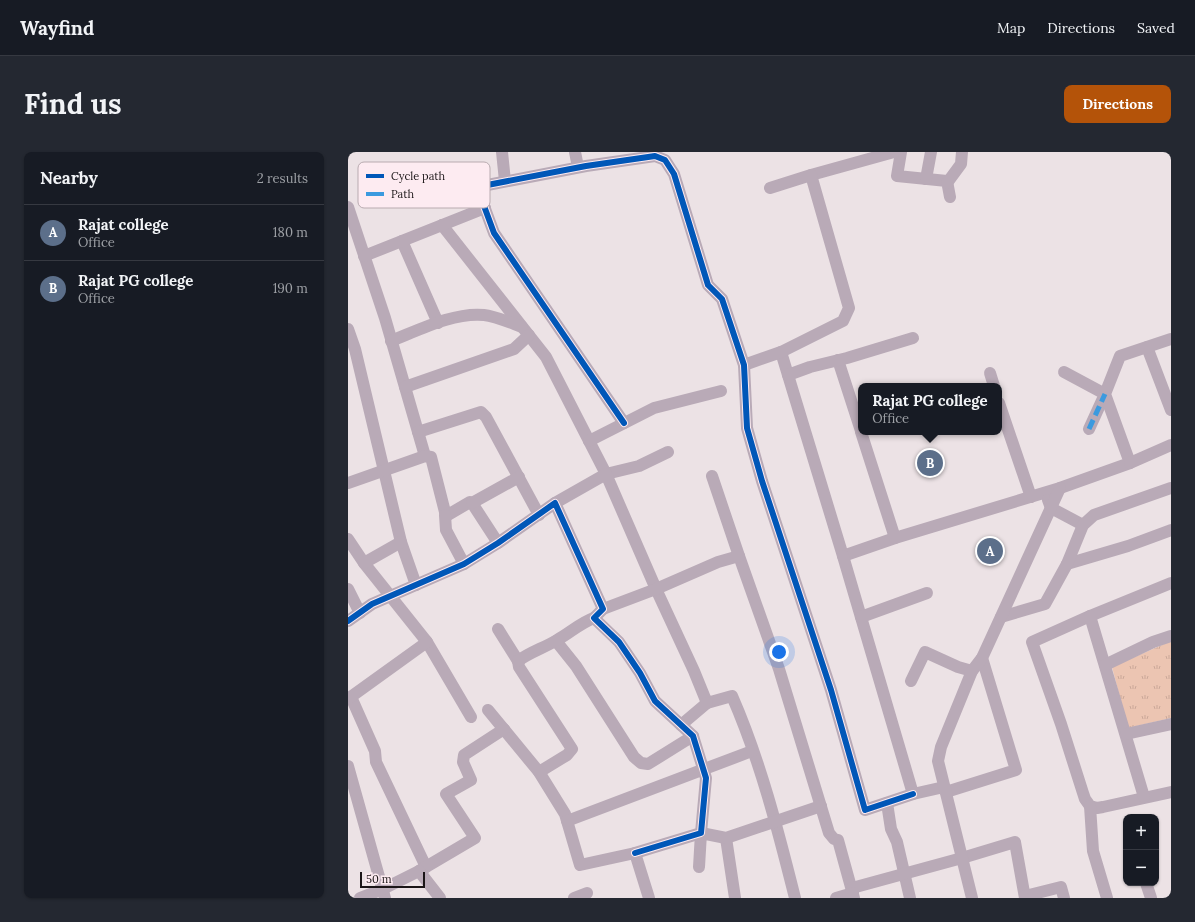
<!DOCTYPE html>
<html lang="en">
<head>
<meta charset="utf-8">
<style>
  body { margin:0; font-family:Lora,serif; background:#242831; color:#f1f3f6 }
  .controls { position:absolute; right:12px; bottom:12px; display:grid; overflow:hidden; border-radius:8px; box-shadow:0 1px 3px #0004 }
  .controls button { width:36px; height:36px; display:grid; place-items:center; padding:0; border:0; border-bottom:1px solid #363941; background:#171b24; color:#f1f3f6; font:20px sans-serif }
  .scale { position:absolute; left:12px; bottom:10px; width:65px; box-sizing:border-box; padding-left:4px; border:2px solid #1b1517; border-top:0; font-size:11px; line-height:14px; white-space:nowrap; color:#1b1517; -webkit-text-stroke:3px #fdebf1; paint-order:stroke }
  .you { position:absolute; left:431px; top:500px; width:14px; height:14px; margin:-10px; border:3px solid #fff; border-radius:50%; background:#1a73e8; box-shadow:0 0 0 6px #1a73e833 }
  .badge { display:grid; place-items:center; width:26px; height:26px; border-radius:50%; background:#b45309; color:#fff; font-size:13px; font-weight:700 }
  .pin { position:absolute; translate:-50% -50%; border:2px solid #fff; box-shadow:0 1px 4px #0006 }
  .popup { position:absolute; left:510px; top:231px; width:144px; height:52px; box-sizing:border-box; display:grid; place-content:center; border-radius:8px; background:#171b24; filter:drop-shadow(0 1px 3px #0005); font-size:13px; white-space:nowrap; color:#9ea1a6 }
  .popup b { font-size:15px; color:#f1f3f6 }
  .popup::after { content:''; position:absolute; left:50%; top:100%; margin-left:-8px; border:8px solid transparent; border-top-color:#171b24 }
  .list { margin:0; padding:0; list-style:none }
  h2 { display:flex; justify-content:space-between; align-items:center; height:52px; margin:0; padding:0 16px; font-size:17px }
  h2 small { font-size:13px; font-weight:400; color:#9ea1a6 }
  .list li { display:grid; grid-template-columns:26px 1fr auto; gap:12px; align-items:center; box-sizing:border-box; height:56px; padding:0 16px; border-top:1px solid #363941 }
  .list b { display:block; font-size:15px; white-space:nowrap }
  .list p { margin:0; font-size:13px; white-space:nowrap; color:#9ea1a6 }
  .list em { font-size:13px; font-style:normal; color:#9ea1a6 }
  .map { position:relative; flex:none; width:823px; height:746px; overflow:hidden; border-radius:8px }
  header { display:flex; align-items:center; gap:24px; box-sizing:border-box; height:56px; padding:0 20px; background:#171b24; border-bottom:1px solid #363941 }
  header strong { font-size:19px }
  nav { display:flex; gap:22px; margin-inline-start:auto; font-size:14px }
  .intro { display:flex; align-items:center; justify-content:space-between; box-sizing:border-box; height:96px; padding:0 24px }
  h1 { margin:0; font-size:28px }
  .button { padding:10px 18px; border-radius:8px; background:#b45309; color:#fff; font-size:14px; font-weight:700 }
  main { display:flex; gap:24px; padding:0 24px }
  aside { flex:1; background:#171b24; border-radius:8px; box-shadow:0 1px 3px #0004 }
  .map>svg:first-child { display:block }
  .grass { fill:url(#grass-tufts) }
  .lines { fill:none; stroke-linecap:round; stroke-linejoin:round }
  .minor { stroke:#b9aab7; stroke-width:12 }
  .quiet { stroke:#3b9adf; stroke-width:5; stroke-dasharray:10 5; stroke-linecap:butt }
  .cycleway-casing { stroke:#fdebf1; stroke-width:8 }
  .cycleway { stroke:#0057b8; stroke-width:6 }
  .key { fill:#fdebf1; stroke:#b9abb0; stroke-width:1 }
  .key-label { font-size:11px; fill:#1b1517 }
</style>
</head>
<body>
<header>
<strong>Wayfind</strong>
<nav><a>Map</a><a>Directions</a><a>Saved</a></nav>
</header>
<div class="intro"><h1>Find us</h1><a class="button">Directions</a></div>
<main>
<aside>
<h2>Nearby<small>2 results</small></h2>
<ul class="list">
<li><span class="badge" style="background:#5c6f8a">A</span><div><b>Rajat college</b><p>Office</p></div><em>180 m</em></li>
<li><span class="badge" style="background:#5c6f8a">B</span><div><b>Rajat PG college</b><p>Office</p></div><em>190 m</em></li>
</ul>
</aside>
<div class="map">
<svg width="823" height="746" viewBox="0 0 823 746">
  <defs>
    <pattern id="grass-tufts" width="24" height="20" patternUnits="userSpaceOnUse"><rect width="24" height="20" fill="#ecc5b2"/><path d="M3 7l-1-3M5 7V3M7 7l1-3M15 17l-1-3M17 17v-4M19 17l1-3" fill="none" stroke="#caa898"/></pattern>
  </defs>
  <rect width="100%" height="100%" fill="#ece2e5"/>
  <path class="grass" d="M823,489V566L780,576L764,515Z"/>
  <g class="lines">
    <g class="minor">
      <path d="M154,0L157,29"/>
      <path d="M227,0L230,15"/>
      <path d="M553,0L549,24L599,29L602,45"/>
      <path d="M463,23L546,0"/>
      <path d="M578,27L583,0"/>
      <path d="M599,31L613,12L614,0"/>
      <path d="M0,55L37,166L77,304"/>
      <path d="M94,73L198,205L258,322L291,314L320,300"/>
      <path d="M54,89L90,171"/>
      <path d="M16,104L137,56"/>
      <path d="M0,177L7,197L53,390L68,433"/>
      <path d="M43,189C71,178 106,160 136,163C147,164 163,171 174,175"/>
      <path d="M799,195L823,258"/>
      <path d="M433,200L495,404L547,386"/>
      <path d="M490,208L513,279"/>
      <path d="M396,213L433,200L495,169L501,156L463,23L422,36"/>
      <path d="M716,220L757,242L741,277"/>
      <path d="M642,221L646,234"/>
      <path d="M440,223L462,215L499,206L565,186"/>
      <path d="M57,235L166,197L181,183"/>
      <path d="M651,251L683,345"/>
      <path d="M276,271L146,81L129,35L238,14L307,4L317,8L326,22L360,133L374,147L396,213L399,276L414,329L483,538L517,658L565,642"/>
      <path d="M70,280L133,260L138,265L191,363"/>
      <path d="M513,280L547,386L712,336L782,311L757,242L772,204L823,187"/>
      <path d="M241,289L306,256L373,239"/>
      <path d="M782,311L823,293"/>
      <path d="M0,331L77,304L83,305L98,364L122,350L124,351L150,391"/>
      <path d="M700,348L703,356L735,373"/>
      <path d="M124,351L171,325"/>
      <path d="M207,351L258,322L308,437L346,519L359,551L384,544C412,608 430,678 447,746"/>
      <path d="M97,363L98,378L116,412"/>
      <path d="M0,387L16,411L79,490L123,565"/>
      <path d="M391,404L431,517L481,681L486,687L490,688L506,746"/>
      <path d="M495,404L565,642L596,635"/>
      <path d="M16,411L53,390"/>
      <path d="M719,412L780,394L823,378"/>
      <path d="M823,431L742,464L684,490L713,572L735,641L737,647L742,654L749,656L755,655L823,640"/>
      <path d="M0,437L12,461"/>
      <path d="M255,457L308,437L370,410L391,404L364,324"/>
      <path d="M742,464L796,645"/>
      <path d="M513,465L579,441"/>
      <path d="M653,465L697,452L719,412L735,373L746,363L823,336"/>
      <path d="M0,469L24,452L116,412L150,391L207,351L255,457L246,466L271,490L292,521L307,549L345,584L358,626L353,681L287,701"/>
      <path d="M150,477L170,509L171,515L224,597L219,603L191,620"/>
      <path d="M208,489L228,514L286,605L293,611L300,612L345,584"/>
      <path d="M170,509C182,500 196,496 209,488C222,481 232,471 246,466"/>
      <path d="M757,513L805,490L823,484"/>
      <path d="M563,529L577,500L610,515L624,519"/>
      <path d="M3,545L27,599L28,610L78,715"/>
      <path d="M0,547L79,490"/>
      <path d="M140,558L191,620L217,662L232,713L287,701L301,746"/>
      <path d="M333,573L359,551"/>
      <path d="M778,582L823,572"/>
      <path d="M0,614L37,746"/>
      <path d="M598,640L668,618L634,506"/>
      <path d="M539,651L543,677L549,690L562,746"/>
      <path d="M742,654L745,699L759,746"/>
      <path d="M219,669L404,599"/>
      <path d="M378,686L387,746"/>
      <path d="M351,715L353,681L378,686L473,654"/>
      <path d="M71,719L127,686L98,642L123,628L115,610L116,603L156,577"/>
      <path d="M798,731L803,746"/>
      <path d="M504,736L614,706L667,690L677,746"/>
      <path d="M677,744L713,735L716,746"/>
      <path d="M12,746L35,737L71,719L92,746"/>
      <path d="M226,746L239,741"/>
      <path d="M488,746L505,741"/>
      <path d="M624,746L590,609L593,595L624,519L634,506L712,336"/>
    </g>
    <path class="quiet" d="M741,277L757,242"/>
    <defs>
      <g id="cycleway">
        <path d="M276,271L146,81L129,35L238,14L307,4L317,8L326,22L360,133L374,147L396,213L399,276L414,329L483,538L517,658L565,642"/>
        <path d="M0,469L24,452L116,412L150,391L207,351L255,457L246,466L271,490L292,521L307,549L345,584L358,626L353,681L287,701"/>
      </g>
    </defs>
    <use href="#cycleway" class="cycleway-casing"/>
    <use href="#cycleway" class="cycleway"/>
  </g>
  <rect x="10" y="10" width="132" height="46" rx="6" class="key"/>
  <rect x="18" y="22" width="18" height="4" fill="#0057b8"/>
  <rect x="18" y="40" width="18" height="4" fill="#3b9adf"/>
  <g class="key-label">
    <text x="43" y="28">Cycle path</text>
    <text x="43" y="46">Path</text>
  </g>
</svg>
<div class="controls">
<button>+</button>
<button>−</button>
</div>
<div class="scale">50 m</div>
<div class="you"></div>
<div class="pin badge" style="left:642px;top:399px;background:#5c6f8a">A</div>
<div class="pin badge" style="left:582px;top:311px;background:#5c6f8a">B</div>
<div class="popup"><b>Rajat PG college</b>Office</div>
</div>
</main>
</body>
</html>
